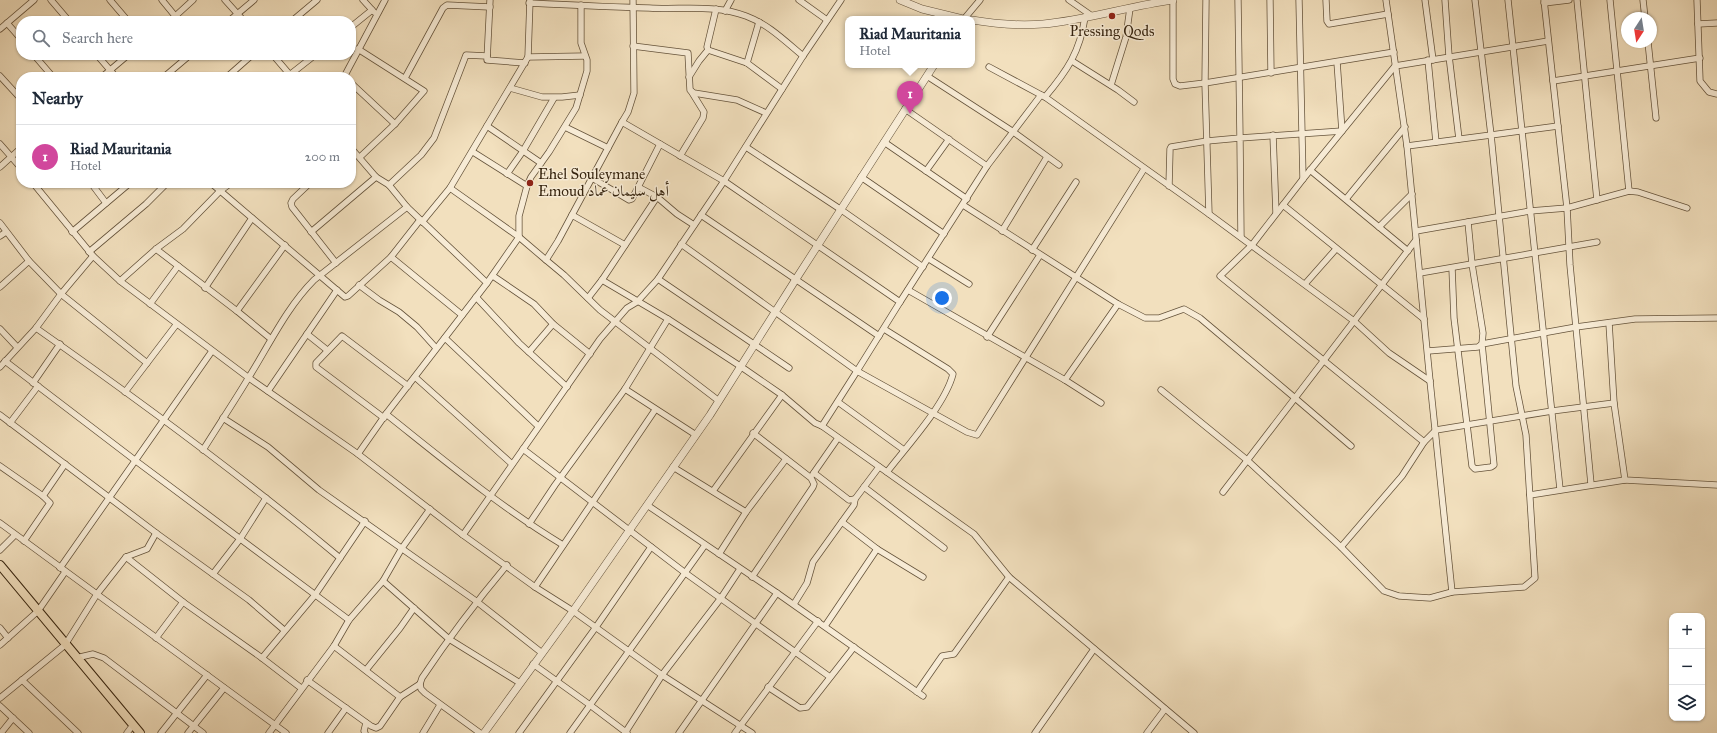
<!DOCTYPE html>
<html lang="en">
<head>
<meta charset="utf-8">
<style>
  body { margin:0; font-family:"IM FELL Great Primer",Amiri,serif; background:#f2f2f3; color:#1f2937 }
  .controls { position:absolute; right:12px; bottom:12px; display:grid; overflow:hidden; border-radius:8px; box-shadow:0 1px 3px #0004 }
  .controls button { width:36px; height:36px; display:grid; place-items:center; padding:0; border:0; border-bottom:1px solid #e0e1e3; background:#fff; color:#1f2937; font:20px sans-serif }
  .compass { position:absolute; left:1621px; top:12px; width:36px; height:36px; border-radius:50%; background:#fff; box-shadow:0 1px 3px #0004; rotate:192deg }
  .you { position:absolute; left:942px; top:298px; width:14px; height:14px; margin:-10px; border:3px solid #fff; border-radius:50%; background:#1a73e8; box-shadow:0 0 0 6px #1a73e833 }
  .badge { display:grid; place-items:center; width:26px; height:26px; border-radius:50%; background:#8f2418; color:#fff; font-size:13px; font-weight:700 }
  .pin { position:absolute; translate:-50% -33px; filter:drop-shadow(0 1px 2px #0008) }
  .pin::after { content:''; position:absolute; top:21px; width:14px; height:12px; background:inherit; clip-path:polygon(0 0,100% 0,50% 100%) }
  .popup { position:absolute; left:845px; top:16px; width:130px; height:52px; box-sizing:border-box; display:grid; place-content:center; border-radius:8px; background:#fff; filter:drop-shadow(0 1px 3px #0005); font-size:13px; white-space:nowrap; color:#747a83 }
  .popup b { font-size:15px; color:#1f2937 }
  .popup::after { content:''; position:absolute; left:50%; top:100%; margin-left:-8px; border:8px solid transparent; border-top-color:#fff }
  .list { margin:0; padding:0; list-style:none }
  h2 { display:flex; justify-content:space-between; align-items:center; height:52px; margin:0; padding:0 16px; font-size:17px }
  h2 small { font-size:13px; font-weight:400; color:#747a83 }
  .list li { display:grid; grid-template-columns:26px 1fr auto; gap:12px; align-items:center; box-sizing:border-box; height:64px; padding:0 16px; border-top:1px solid #e0e1e3 }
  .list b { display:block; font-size:15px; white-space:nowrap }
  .list p { margin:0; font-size:13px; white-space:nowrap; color:#747a83 }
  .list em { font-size:13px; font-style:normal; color:#747a83 }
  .icon { flex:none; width:22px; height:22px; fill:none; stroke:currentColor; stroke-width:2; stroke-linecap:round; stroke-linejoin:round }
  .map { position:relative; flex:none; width:1717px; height:733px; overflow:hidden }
  .search { position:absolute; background:#fff; box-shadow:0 1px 3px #0004; left:16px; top:16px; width:340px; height:44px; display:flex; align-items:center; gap:10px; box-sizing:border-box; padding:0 14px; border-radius:16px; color:#747a83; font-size:15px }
  .panel { position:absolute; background:#fff; box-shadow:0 1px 3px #0004; left:16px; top:72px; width:340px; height:116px; border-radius:16px }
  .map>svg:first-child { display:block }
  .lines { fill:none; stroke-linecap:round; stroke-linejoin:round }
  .minor-casing { stroke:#65533b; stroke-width:7 }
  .tertiary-casing { stroke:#65533b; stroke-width:8 }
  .primary-casing { stroke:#36240f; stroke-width:10 }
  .minor { stroke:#f7ebd5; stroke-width:5.5 }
  .tertiary { stroke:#f7ebd5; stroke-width:7 }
  .primary { stroke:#f2e0be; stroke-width:8 }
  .poi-dot { fill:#8f2418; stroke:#f7ebd5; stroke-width:1.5 }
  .labels { text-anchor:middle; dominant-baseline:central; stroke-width:3; stroke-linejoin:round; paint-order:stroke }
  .poi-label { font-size:15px; fill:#36240f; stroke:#f7ebd5 }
</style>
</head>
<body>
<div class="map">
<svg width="1717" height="733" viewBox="0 0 1717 733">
  <rect width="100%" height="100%" fill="#f2e0be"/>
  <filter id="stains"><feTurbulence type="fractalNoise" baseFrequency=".005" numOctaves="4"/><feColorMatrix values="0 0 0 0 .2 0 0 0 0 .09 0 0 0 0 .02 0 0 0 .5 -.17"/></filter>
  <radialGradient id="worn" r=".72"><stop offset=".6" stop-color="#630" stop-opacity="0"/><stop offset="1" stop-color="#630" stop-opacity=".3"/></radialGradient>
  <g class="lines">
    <defs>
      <g id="minor">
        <path d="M51,0L69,21"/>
        <path d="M110,0L128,21"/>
        <path d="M162,0L176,17"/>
        <path d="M225,0L244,21"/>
        <path d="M363,0L374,12"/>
        <path d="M490,0L487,60L525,63"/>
        <path d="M633,0L634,93L628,112L622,122L724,181L900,302L857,371L681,244"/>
        <path d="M799,0L827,20"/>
        <path d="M1069,0L1092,16"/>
        <path d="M1173,0V79L1175,84L1180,86L1205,83L1394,52"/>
        <path d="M1206,0L1205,83L1209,214L1354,321L1389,353L1430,381"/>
        <path d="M1270,0L1271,73"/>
        <path d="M1299,0L1303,179"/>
        <path d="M1326,0L1327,21L1329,24L1388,14"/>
        <path d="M1386,0L1407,146L1430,381L1452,592"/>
        <path d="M1425,0L1433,60"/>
        <path d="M1445,0L1449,56L1459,139"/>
        <path d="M1508,0L1560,489"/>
        <path d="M1544,0L1567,208L1570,265L1591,484"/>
        <path d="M1577,0L1597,200"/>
        <path d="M1610,0L1629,191"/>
        <path d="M1643,0L1645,18"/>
        <path d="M1697,0L1700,81L1709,92L1717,94"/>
        <path d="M529,3C569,5 609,7 649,8C681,10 715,4 746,16C768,24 785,41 803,56"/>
        <path d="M1544,3L1569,0"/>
        <path d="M716,9L707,47L708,50L747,63L782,89"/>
        <path d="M725,11L731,0"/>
        <path d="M964,19L980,0"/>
        <path d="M170,21L193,0"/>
        <path d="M229,21L254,0"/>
        <path d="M292,21L317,0"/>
        <path d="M7,23L21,39"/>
        <path d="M1698,24L1717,23"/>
        <path d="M351,27L372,10"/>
        <path d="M0,29L34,0"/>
        <path d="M1648,42L1656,118"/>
        <path d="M633,46L688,53L690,90L694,93L737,100L766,113"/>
        <path d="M358,49L424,91L395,124L360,157"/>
        <path d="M34,55L53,77"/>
        <path d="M97,55L116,77"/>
        <path d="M273,55L291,76"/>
        <path d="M528,57L585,56"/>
        <path d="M1428,60L1436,142"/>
        <path d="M1072,61L1118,90L1134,102"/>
        <path d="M747,63L759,22"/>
        <path d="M989,67L1045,97L1209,214"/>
        <path d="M0,76L21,99"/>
        <path d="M927,76L1012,131L1059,165"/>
        <path d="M102,77L128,55"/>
        <path d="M164,77L190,55"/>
        <path d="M227,77L252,55"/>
        <path d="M287,77L315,55"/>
        <path d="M344,77L385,0"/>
        <path d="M689,77L699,61L708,50"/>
        <path d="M405,78L443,8L447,5L490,7"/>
        <path d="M1553,81L1700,58"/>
        <path d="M351,83L395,124"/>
        <path d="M1111,85L1126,37L1130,8"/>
        <path d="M510,88L542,97H562L580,95"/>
        <path d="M1045,97C1067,71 1080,52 1085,17"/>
        <path d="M905,109L987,166"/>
        <path d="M487,126L541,163"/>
        <path d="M565,127L608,148"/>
        <path d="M1273,135L1276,213"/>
        <path d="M884,142L967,199"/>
        <path d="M0,144L21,168"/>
        <path d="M1407,146L1491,135L1475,0"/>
        <path d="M746,147L840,209L923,267"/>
        <path d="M351,148L376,177L389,185L407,207L487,283L386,414L358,454"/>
        <path d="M473,152L527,186"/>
        <path d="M680,156L703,118L704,112L691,91"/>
        <path d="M0,167L21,148"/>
        <path d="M1310,170L1408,251"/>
        <path d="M926,171L949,139"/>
        <path d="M507,174L523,151L554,98"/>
        <path d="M861,177L944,234"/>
        <path d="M592,178L629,200L632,199L660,144"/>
        <path d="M33,183L93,256L120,281L249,378L358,454L463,535L535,587L573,611L662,675L625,733"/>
        <path d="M91,183L106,203"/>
        <path d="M211,183L345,297L348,296L391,257"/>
        <path d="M310,183L293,199L291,203L292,207L336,263"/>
        <path d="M389,185L421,155L434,138L466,55L487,56"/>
        <path d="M1169,186L1170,149L1171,147L1207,141L1240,138L1238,0"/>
        <path d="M638,187L657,197L677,214L694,225"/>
        <path d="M450,188L519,237"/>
        <path d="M1346,199L1405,127"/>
        <path d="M963,205L1118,304L1065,380"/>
        <path d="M1283,205L1424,319"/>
        <path d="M572,215L625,245"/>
        <path d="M701,215L879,336"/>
        <path d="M420,220L391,257L462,315"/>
        <path d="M422,222L450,188L528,57L530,0"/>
        <path d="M0,223L29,261L61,294L147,363"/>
        <path d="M1379,227L1412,194"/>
        <path d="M1002,231L1047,157"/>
        <path d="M1416,231L1530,211L1567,208L1629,191L1638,192L1687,208"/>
        <path d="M72,232L130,183"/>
        <path d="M311,232L376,177"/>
        <path d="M0,236L6,232"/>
        <path d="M519,237V216L527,186L531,177L549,152L576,108L587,71V60L581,43V5"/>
        <path d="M1241,237L1240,138L1342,131L1337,62"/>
        <path d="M156,249L237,311L271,339"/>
        <path d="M1032,250L1076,182"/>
        <path d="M89,252L146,204L167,183"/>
        <path d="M929,259L969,284"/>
        <path d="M546,260L564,275L600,310L719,401"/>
        <path d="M1452,268L1454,318L1472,466L1475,469L1491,467L1494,465L1482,344L1576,327L1635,319L1717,318"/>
        <path d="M1420,273L1597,242"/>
        <path d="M493,276L534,304L553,324L590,354"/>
        <path d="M658,279L789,368"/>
        <path d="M602,280L668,319L740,366L782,395L815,423L822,426L857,371L967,432L977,435L1144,169"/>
        <path d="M120,281L156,249L183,229L220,191L231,183"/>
        <path d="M487,283L519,237L546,260L558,241L622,122"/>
        <path d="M1305,284L1336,249"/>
        <path d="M359,285L379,300L399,312L417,327L436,348"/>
        <path d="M0,287L29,261"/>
        <path d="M205,288L252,218"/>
        <path d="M908,290L1065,380L1101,403"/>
        <path d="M476,297L519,343L567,387"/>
        <path d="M588,298L602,280L657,197"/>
        <path d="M900,302L987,166L1041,95"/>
        <path d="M150,304L178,266"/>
        <path d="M1118,304L1145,318H1159L1184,309L1200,318L1295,398L1351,446"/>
        <path d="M237,311L285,245"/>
        <path d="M1609,323L1614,403"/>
        <path d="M36,328C140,401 243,477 340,558"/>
        <path d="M0,329L17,347"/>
        <path d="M884,329L948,369L953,374C945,405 907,446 887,472"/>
        <path d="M307,334L327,350"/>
        <path d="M987,337L1040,255"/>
        <path d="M445,338L538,426"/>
        <path d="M1428,351L1478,347L1482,344L1483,333L1472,264L1468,222"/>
        <path d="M529,352L553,324"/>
        <path d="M5,361L136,461L349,620"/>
        <path d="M0,367L36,328L61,294L93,256"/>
        <path d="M415,377L512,464"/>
        <path d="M33,383L60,344"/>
        <path d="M625,389L696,435"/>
        <path d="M1161,390L1247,460L1341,547L1384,591L1399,596L1430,598L1452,592L1524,587L1535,578L1526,435L1516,386L1491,135L1558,126"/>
        <path d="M268,391L337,290"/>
        <path d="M125,392L176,325"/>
        <path d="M838,402L904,450"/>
        <path d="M386,414C444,460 500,507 563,545"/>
        <path d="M0,415L156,533L249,600L284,630"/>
        <path d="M223,418L268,447L319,490L476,601L542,653"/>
        <path d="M384,418L316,367V363L342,336L408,386"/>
        <path d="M10,423L38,386"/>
        <path d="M822,426L974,534L1009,577L1194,733"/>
        <path d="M1424,442L1220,276L1252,245L1303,179L1395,66L1548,41"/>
        <path d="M523,449L684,572L830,677"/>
        <path d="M203,450C218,426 234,402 249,377C269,345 287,307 314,280L407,207"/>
        <path d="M0,466L43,496L50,503L24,541"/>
        <path d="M673,467L746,512"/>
        <path d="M814,473L849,500L855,499L879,467"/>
        <path d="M813,474L838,438"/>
        <path d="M864,487L944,548"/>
        <path d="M713,491L782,395"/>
        <path d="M1223,492L1416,240"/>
        <path d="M1530,495L1625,480"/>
        <path d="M43,496L65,464"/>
        <path d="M647,505L777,593L923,696"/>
        <path d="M842,522L877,549L923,577"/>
        <path d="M0,523L286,733"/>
        <path d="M529,524L555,485L625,389L668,319"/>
        <path d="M463,535L600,339L627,308L637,302L658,279L724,181L803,56L841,0"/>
        <path d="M1341,547L1402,476L1424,442L1436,430L1552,411L1614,403L1625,480L1717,485"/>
        <path d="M0,550L15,535"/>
        <path d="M719,554L746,512L786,459"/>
        <path d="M126,557L183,602L262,658L301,688"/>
        <path d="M60,568L212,351"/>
        <path d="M740,569L721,598L662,675L752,733"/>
        <path d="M213,574L240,539L266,498"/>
        <path d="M752,577L813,487L814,484L811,478L753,433"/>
        <path d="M383,581L449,639L520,683"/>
        <path d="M535,587L655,410"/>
        <path d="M794,604L807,583L813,562L854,505L855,499"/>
        <path d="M825,626L877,549"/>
        <path d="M0,628L8,638"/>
        <path d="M156,638L183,602"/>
        <path d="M0,645L38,611L65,572"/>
        <path d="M334,646L400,697L420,684L422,678C448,639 476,602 507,565"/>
        <path d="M76,658L93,654L104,658L203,733"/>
        <path d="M262,658L315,595L365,521"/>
        <path d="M533,664L590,705L627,733"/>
        <path d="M366,670L400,628L414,608"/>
        <path d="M22,680L78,733"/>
        <path d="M307,680L371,726L376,728L380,726L400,697"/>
        <path d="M420,684L421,689L425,693L480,733"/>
        <path d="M768,687L800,708L807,707L854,647"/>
        <path d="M917,692L942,656L954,654L1009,577"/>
        <path d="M0,698L65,645L97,594L126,557L147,549L156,533"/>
        <path d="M0,706L29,733"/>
        <path d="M1,733L13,718"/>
        <path d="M127,733L133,725"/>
        <path d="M161,733L207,675"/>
        <path d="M188,733L224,688"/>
        <path d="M269,733L334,646L349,620L383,581L402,548L430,509"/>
        <path d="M328,733L346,708"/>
        <path d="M365,733L364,731L366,723"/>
        <path d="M423,733L440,705"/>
        <path d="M519,733L596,627L651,547"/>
        <path d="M570,733L705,545"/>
        <path d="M679,733L777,593"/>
        <path d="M735,733L818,621"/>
        <path d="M1035,733L1094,649"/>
        <path d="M1147,733L1165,709"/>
      </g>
      <g id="tertiary">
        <path d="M900,0L922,9L963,19"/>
        <path d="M972,20C996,24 1019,26 1043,24C1087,20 1129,6 1173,0"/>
        <path d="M484,733L573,611L710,415L796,279L934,65"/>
      </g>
      <path id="primary" d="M0,565L140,733"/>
    </defs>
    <use href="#minor" class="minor-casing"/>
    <use href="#tertiary" class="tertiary-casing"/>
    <use href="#primary" class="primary-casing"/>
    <use href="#minor" class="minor"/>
    <use href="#tertiary" class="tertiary"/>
    <use href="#primary" class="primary"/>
  </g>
  <g class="poi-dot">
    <circle cx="1112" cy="16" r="4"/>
    <circle cx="530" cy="183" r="4"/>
  </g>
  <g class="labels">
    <g class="poi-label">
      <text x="1112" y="31">Pressing Qods</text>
      <text x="538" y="174" text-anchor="start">Ehel Souleymane<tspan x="538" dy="17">Emoud أهل سليمان عماد</tspan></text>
    </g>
  </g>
  <rect width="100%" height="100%" filter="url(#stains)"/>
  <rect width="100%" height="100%" fill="url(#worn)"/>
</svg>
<div class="controls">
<button>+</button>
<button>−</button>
<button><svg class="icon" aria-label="layers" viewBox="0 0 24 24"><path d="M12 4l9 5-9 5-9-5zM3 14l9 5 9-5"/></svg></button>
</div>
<svg class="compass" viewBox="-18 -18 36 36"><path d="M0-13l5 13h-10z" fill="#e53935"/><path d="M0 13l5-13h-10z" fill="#747a83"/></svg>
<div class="you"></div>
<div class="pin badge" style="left:910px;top:114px;background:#d1479c">1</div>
<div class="popup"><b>Riad Mauritania</b>Hotel</div>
<div class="search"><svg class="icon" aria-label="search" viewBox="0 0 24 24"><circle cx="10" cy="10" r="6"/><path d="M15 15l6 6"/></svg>Search here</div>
<section class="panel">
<h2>Nearby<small></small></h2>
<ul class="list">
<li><span class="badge" style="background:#d1479c">1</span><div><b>Riad Mauritania</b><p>Hotel</p></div><em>200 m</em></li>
</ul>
</section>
</div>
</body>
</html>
